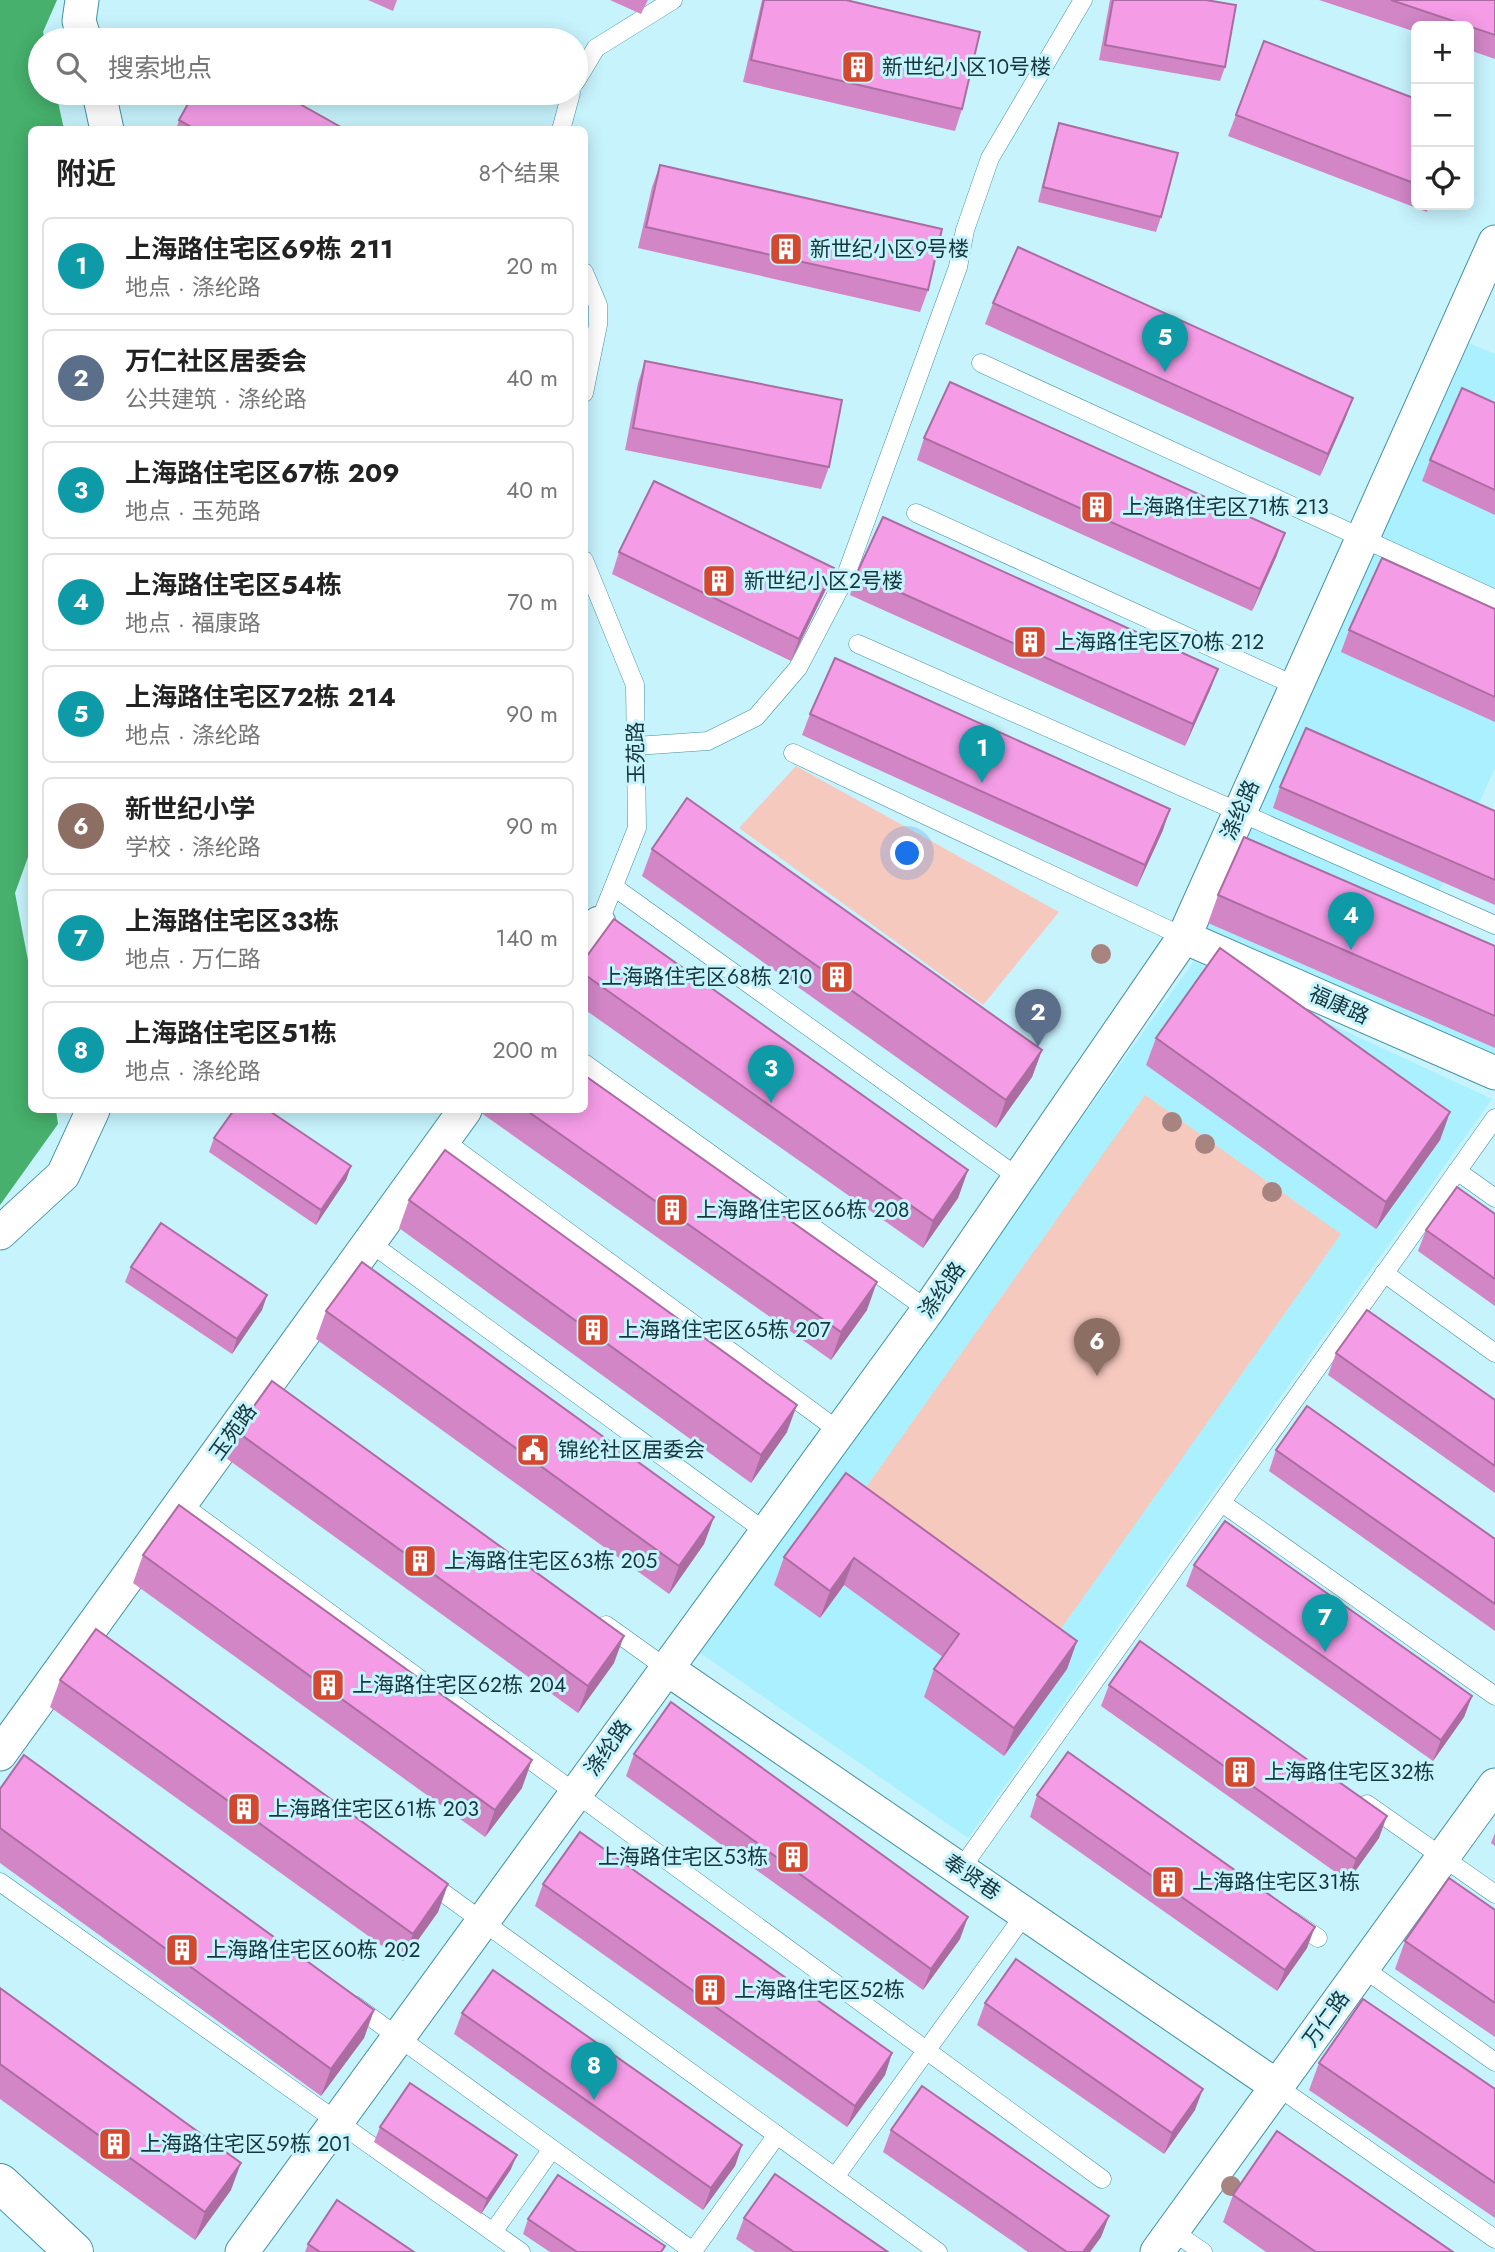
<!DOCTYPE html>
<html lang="zh">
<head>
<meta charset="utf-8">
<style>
  body { margin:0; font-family:Jost,"Noto Sans SC",sans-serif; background:#f2f2f2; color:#222 }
  .controls { position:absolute; right:21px; top:21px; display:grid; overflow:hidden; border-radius:10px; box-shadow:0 4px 18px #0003 }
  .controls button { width:63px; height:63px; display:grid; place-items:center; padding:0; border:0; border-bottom:2px solid #e0e0e0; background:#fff; color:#222; font:35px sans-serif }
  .you { position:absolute; left:908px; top:854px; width:24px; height:24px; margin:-18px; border:5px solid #fff; border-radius:50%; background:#1a73e8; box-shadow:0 0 0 10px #1a73e833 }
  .badge { display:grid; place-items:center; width:46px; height:46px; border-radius:50%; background:#db2777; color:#fff; font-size:23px; font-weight:700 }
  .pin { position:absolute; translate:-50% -58px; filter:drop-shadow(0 2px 4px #0008) }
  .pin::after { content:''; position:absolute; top:37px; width:24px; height:21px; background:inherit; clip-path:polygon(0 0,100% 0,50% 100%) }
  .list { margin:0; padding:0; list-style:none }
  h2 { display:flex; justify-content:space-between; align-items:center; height:91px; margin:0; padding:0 28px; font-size:30px }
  h2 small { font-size:23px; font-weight:400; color:#767676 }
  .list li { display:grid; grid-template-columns:46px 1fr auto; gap:21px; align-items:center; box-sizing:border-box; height:98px; margin:0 14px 14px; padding:0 14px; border:2px solid #e0e0e0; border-radius:10px }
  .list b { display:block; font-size:26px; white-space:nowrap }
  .list p { margin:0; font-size:23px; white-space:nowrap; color:#767676 }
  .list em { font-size:23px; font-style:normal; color:#767676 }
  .icon { flex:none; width:38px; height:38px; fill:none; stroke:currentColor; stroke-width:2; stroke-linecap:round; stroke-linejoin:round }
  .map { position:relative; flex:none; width:1495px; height:2252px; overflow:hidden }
  .search { position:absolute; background:#fff; box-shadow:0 4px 18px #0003; left:28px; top:28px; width:560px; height:77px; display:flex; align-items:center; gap:18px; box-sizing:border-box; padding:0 24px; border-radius:38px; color:#767676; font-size:26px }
  .panel { position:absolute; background:#fff; box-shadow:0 4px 18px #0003; left:28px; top:126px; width:560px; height:987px; border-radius:10px }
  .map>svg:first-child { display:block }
  .built { fill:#aaf0fe }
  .green { fill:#f6c9bf }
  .water { fill:#46b06c }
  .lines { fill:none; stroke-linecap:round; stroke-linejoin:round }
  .lane-casing { stroke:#4492a2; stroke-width:19 }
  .street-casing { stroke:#4492a2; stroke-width:35 }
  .secondary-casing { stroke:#4492a2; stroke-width:40 }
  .lane { stroke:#fff; stroke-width:18 }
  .street { stroke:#fff; stroke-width:33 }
  .secondary { stroke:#fff; stroke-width:38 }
  .tree { fill:#a78480 }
  .wall { fill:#d286c6 }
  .shaded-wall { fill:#ab6da1 }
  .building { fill:#f49ce6; stroke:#ab6da1; stroke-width:2 }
  .labels { text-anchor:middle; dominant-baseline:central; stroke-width:6; stroke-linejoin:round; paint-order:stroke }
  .poi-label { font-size:21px; fill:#15363c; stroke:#c7f3fd; text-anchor:start }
  .street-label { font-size:21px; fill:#15363c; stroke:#c7f3fd }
</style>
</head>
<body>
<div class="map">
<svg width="1495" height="2252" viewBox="0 0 1495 2252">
  <rect width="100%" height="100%" fill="#c7f3fd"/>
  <g class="built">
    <path d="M1469,343L1495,354V768L1413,949L1495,986V1088L1194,951Z"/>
    <path d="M1194,961L1492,1099L968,1838L700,1653Z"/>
  </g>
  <g class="green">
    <path d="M796,766L1059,912L983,1005L739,828Z"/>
    <path d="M1145,1095L1341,1234L1053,1640L857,1500Z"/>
  </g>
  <path class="water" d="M0,0H57L43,32L45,40H40V93H56L64,129L32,130V846L15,893L31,976L32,1110H56L58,1124L0,1205Z"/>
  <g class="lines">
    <defs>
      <g id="lane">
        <path d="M576,81L596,48L673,0"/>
        <path d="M561,130L571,93"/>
        <path d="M584,272L598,305V325L584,393"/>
        <path d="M981,363L1495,599"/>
        <path d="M916,513L1296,686"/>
        <path d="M584,560L635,685L637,828L599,923"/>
        <path d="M858,644L1495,925"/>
        <path d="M636,746L708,741L756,717L798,668L845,578L958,267L965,230L990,158L1083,0"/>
        <path d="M793,753L1184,937"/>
        <path d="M614,887L1019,1178"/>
        <path d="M584,1063L928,1310"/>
        <path d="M443,1140L839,1431"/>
        <path d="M1457,1171L1495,1198"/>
        <path d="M369,1242L766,1532"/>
        <path d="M1384,1273L1495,1353"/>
        <path d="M1222,1503L1495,1696"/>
        <path d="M181,1504L1102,2179"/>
        <path d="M606,1625L666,1668"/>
        <path d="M1367,1804L1495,1894"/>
        <path d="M960,1870L1495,1118"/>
        <path d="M427,1881L938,2252"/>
        <path d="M0,1882L521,2252"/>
        <path d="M1293,1921L1318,1938"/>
        <path d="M1363,1968L1495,2062"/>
        <path d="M354,2005L694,2252"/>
        <path d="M1278,2087L1495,2239"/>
        <path d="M835,2177L1025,1914"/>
        <path d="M1172,2231L1203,2252"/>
        <path d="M493,2232L552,2149"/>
        <path d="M693,2251L777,2135"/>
      </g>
      <g id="street">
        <path d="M82,0L79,21L85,40"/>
        <path d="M99,93L107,130"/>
        <path d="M1184,937L1495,1073"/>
        <path d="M584,943L599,923"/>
        <path d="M0,1233L63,1175L93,1110"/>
        <path d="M666,1668L1278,2087"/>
        <path d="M0,1754L465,1110"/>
        <path d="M242,2252L928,1310L1184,937L1495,242"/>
        <path d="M1157,2252L1495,1785"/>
      </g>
      <path id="secondary" d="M0,2183L74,2252"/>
    </defs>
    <use href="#lane" class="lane-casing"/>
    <use href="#street" class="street-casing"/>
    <use href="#secondary" class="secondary-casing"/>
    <use href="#lane" class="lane"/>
    <use href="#street" class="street"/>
    <use href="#secondary" class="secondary"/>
  </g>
  <g class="tree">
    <circle cx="1101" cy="954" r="10"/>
    <circle cx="1172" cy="1122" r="10"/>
    <circle cx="1205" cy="1144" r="10"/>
    <circle cx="1272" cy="1192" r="10"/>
    <circle cx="1231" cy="2186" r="10"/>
  </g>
  <g class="wall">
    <path d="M368,0H397L393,11Z"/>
    <path d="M610,0H648L641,14Z"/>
    <path d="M762,0H846L962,109L955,131L743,82Z"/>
    <path d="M1110,0H1206L1225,67L1220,81L1099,60Z"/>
    <path d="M1319,0H1495V59L1469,50V26H1416V32Z"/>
    <path d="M1264,41L1416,99V205H1429L1427,212L1228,136Z"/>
    <path d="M179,120L346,130H176Z"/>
    <path d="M1059,123L1161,217L1156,232L1038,202L1054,138Z"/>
    <path d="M660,165L928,290L920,312L638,248L652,187Z"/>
    <path d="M993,303L1353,398L1345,419L1320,476L985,324Z"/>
    <path d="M645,361L829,467L821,489L625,450L638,383Z"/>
    <path d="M1495,403V515L1422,481L1430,460Z"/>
    <path d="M924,438L1277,555L1252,611L917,460Z"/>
    <path d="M619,552L834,568L826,589L791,661L612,574Z"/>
    <path d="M857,573L1218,669L1210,690L1185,746L850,595Z"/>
    <path d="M1495,609V722L1341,652L1349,630Z"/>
    <path d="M810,714L1163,830L1137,887L802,735Z"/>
    <path d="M1280,787L1495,811V905L1273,808Z"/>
    <path d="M652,849L1042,1050L1032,1077L996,1128L642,876Z"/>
    <path d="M1218,895L1495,946V1048L1208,923Z"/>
    <path d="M584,960L968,1170L958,1198L923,1248L584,1009Z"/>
    <path d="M1156,1038L1450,1112L1440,1140L1376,1229L1146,1065Z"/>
    <path d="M477,1110H584L867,1310L831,1360Z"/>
    <path d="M214,1138L351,1166L346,1180L316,1225L209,1152Z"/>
    <path d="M409,1200L787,1432L751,1483L399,1228Z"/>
    <path d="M1495,1214V1306L1418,1251L1426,1230Z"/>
    <path d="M131,1267L267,1295L262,1310L232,1354L125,1282Z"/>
    <path d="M326,1311L714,1517L704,1544L669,1594L316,1339Z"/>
    <path d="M1336,1353L1495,1400V1493L1328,1375Z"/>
    <path d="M236,1431L614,1663L578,1713L226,1458Z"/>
    <path d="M1276,1450L1495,1539V1631L1269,1471Z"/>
    <path d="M846,1473L1077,1641L1067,1669L1004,1756L924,1697L934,1669L943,1657L844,1585L820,1618L774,1585L784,1557Z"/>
    <path d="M143,1555L522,1788L485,1837L133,1583Z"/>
    <path d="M1194,1565L1472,1696L1464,1717L1433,1761L1186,1586Z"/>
    <path d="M60,1680L448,1884L438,1912L403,1961L50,1707Z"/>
    <path d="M1109,1685L1379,1838L1348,1881L1101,1706Z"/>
    <path d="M634,1754L960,1939L923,1990L626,1776Z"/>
    <path d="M0,1789L374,2010L364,2038L321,2096L0,1863Z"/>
    <path d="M1037,1795L1307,1948L1277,1991L1030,1817Z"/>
    <path d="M1495,1833V1846L1491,1843Z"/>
    <path d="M543,1884L892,2053L885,2075L847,2127L535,1906Z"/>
    <path d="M1495,1910V2037L1395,1969L1405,1941Z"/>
    <path d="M0,1988L231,2190L195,2240L0,2099Z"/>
    <path d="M985,2003L1195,2110L1164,2154L977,2025Z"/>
    <path d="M462,2013L742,2145L735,2166L703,2210L454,2034Z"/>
    <path d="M1319,2063L1495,2089V2218L1309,2090Z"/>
    <path d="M380,2127L511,2169L481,2214L374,2142Z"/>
    <path d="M891,2130L1109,2216L1101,2237L1090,2252H1028L883,2152Z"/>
    <path d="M1233,2195L1453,2252H1266L1223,2222Z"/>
    <path d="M744,2218L888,2252H755L736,2239Z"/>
    <path d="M528,2219L663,2252H550L523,2234Z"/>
    <path d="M308,2244L414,2252H305Z"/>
  </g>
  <g class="shaded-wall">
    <path d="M1353,398L1345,419L1320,476L1328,454Z"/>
    <path d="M1285,533L1277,555L1252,611L1260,589Z"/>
    <path d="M834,568L826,589L791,661L799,639Z"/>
    <path d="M1218,669L1210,690L1185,746L1193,724Z"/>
    <path d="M1170,809L1163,830L1137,887L1145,865Z"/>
    <path d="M1042,1050L1032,1077L996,1128L1006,1100Z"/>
    <path d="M1450,1112L1440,1140L1376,1229L1386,1202Z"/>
    <path d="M351,1166L346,1180L316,1225L321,1210Z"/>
    <path d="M968,1170L958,1198L923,1248L933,1221Z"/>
    <path d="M877,1282L867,1310L831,1360L841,1332Z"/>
    <path d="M267,1295L262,1310L232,1354L237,1339Z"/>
    <path d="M797,1405L787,1432L751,1483L761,1455Z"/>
    <path d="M714,1517L704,1544L669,1594L679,1566Z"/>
    <path d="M854,1558L844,1585L820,1618L830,1591Z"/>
    <path d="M624,1636L614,1663L578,1713L588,1686Z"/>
    <path d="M1077,1641L1067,1669L1004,1756L1014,1728Z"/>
    <path d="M1472,1696L1464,1717L1433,1761L1441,1740Z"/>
    <path d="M532,1760L522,1788L485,1837L495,1810Z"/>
    <path d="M1387,1816L1379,1838L1348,1881L1356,1859Z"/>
    <path d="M448,1884L438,1912L403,1961L413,1934Z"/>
    <path d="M968,1917L960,1939L923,1990L931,1969Z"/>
    <path d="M1315,1927L1307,1948L1277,1991L1285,1970Z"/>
    <path d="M374,2010L364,2038L321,2096L331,2069Z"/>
    <path d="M892,2053L885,2075L847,2127L855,2106Z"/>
    <path d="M1203,2089L1195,2110L1164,2154L1172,2133Z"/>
    <path d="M742,2145L735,2166L703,2210L711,2188Z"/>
    <path d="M517,2155L511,2169L481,2214L487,2199Z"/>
    <path d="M241,2163L231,2190L195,2240L205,2212Z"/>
    <path d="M1109,2216L1101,2237L1090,2252H1083Z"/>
  </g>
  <g class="building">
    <path d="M764,0H846L980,32L962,109L751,60Z"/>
    <path d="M1113,0H1206L1236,5L1225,67L1105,45Z"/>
    <path d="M1391,0H1495V35Z"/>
    <path d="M1264,41L1416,99V184L1236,115Z"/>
    <path d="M194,93H280L346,130H197L179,120Z"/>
    <path d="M1059,123L1178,153L1161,217L1043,187Z"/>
    <path d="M660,165L942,229L928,290L646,227Z"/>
    <path d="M1018,247L1353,398L1328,454L993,303Z"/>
    <path d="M645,361L842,400L829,467L633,428Z"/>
    <path d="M950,382L1285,533L1260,589L924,438Z"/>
    <path d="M1462,388L1495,403V490L1430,460Z"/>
    <path d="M654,481L834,568L799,639L619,552Z"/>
    <path d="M883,517L1218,669L1193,724L857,573Z"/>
    <path d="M1382,558L1495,609V697L1349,630Z"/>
    <path d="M835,658L1170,809L1145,865L810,714Z"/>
    <path d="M1306,728L1495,811V880L1280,787Z"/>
    <path d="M687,798L1042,1050L1006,1100L652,849Z"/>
    <path d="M1244,837L1495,946V1016L1218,895Z"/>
    <path d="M614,919L968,1170L933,1221L584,974V960Z"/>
    <path d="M1220,948L1450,1112L1386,1202L1156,1038Z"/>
    <path d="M584,1075L877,1282L841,1332L526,1110H584Z"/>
    <path d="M234,1110H268L351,1166L321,1210L214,1138Z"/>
    <path d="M445,1150L797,1405L761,1455L409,1200Z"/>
    <path d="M1457,1187L1495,1214V1279L1426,1230Z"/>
    <path d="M161,1223L267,1295L237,1339L131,1267Z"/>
    <path d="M362,1262L714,1517L679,1566L326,1311Z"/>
    <path d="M1367,1310L1495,1400V1466L1336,1353Z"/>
    <path d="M272,1381L624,1636L588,1686L236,1431Z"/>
    <path d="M1307,1406L1495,1539V1604L1276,1450Z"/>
    <path d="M846,1473L1077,1641L1014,1728L934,1669L959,1634L854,1558L830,1591L784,1557Z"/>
    <path d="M179,1505L532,1760L495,1810L143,1555Z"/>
    <path d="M1225,1521L1472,1696L1441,1740L1194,1565Z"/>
    <path d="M96,1629L448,1884L413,1934L60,1680Z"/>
    <path d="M1140,1641L1387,1816L1356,1859L1109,1685Z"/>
    <path d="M671,1702L968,1917L931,1969L634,1754Z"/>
    <path d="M1068,1752L1315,1927L1285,1970L1037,1795Z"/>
    <path d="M24,1755L374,2010L331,2069L0,1828V1789Z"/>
    <path d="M580,1832L892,2053L855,2106L543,1884Z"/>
    <path d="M1449,1878L1495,1910V2003L1405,1941Z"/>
    <path d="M1016,1959L1203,2089L1172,2133L985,2003Z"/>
    <path d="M493,1970L742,2145L711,2188L462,2013Z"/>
    <path d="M0,1988L241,2163L205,2212L0,2064Z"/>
    <path d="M1363,1999L1495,2089V2183L1319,2063Z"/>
    <path d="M410,2083L517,2155L487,2199L380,2127Z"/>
    <path d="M922,2086L1109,2216L1083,2252H1067L891,2130Z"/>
    <path d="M1277,2131L1453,2252H1316L1233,2195Z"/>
    <path d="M775,2174L888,2252H794L744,2218Z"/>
    <path d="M558,2175L665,2246L661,2252H577L528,2219Z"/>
    <path d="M337,2200L414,2252H320L308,2244Z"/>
  </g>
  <defs>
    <symbol id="building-square" viewBox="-11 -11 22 22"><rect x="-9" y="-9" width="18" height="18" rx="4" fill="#d44830" stroke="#c7f3fd"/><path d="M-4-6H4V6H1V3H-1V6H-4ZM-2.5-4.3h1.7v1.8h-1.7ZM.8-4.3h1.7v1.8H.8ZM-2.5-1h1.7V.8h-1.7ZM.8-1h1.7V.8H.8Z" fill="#fff"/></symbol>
    <symbol id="civic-square" viewBox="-11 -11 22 22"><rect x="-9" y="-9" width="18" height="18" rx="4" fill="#d44830" stroke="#c7f3fd"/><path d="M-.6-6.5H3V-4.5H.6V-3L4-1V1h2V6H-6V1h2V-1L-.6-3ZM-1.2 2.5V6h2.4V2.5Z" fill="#fff"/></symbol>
  </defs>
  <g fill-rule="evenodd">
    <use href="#building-square" x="839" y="48" width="38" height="38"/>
    <use href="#building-square" x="767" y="230" width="38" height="38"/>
    <use href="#building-square" x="1078" y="488" width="38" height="38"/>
    <use href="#building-square" x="700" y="562" width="38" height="38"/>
    <use href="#building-square" x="1011" y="623" width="38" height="38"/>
    <use href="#building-square" x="818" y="958" width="38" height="38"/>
    <use href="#building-square" x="653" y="1191" width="38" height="38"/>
    <use href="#building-square" x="574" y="1311" width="38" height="38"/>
    <use href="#civic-square" x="514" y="1431" width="38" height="38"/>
    <use href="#building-square" x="401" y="1542" width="38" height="38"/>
    <use href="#building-square" x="309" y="1666" width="38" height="38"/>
    <use href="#building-square" x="1221" y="1753" width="38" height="38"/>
    <use href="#building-square" x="225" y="1790" width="38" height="38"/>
    <use href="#building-square" x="774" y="1838" width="38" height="38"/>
    <use href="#building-square" x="1149" y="1863" width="38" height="38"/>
    <use href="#building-square" x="163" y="1931" width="38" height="38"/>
    <use href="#building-square" x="691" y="1971" width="38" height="38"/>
    <use href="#building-square" x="96" y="2125" width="38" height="38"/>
  </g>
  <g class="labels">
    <g class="poi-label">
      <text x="882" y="67">新世纪小区10号楼</text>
      <text x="810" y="249">新世纪小区9号楼</text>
      <text x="1122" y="507">上海路住宅区71栋 213</text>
      <text x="744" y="581">新世纪小区2号楼</text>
      <text x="1054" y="642">上海路住宅区70栋 212</text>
      <text x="812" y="977" text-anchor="end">上海路住宅区68栋 210</text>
      <text x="696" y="1210">上海路住宅区66栋 208</text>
      <text x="618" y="1330">上海路住宅区65栋 207</text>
      <text x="558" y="1450">锦纶社区居委会</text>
      <text x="444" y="1561">上海路住宅区63栋 205</text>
      <text x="352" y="1685">上海路住宅区62栋 204</text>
      <text x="1264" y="1772">上海路住宅区32栋</text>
      <text x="268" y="1809">上海路住宅区61栋 203</text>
      <text x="768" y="1857" text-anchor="end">上海路住宅区53栋</text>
      <text x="1192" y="1882">上海路住宅区31栋</text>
      <text x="206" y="1950">上海路住宅区60栋 202</text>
      <text x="734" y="1990">上海路住宅区52栋</text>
      <text x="140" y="2144">上海路住宅区59栋 201</text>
    </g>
    <g class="street-label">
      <text transform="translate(636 753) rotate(-91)">玉苑路</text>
      <text transform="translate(1240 810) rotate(-66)">涤纶路</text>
      <text transform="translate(1339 1005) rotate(24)">福康路</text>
      <text transform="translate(942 1290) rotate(-55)">涤纶路</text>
      <text transform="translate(233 1432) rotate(-54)">玉苑路</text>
      <text transform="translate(608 1748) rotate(-54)">涤纶路</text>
      <text transform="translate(972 1877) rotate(34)">奉贤巷</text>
      <text transform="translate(1326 2019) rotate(-54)">万仁路</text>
    </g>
  </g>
</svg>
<div class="controls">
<button>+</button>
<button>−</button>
<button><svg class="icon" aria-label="locate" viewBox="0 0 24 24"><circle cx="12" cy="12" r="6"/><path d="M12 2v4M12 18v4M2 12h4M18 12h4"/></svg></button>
</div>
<div class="you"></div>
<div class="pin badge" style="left:982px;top:783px;background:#0f9aa8">1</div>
<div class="pin badge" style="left:1038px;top:1047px;background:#5c6f8a">2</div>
<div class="pin badge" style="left:771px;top:1103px;background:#0f9aa8">3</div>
<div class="pin badge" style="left:1351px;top:950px;background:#0f9aa8">4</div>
<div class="pin badge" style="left:1165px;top:372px;background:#0f9aa8">5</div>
<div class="pin badge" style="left:1097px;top:1376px;background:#8d6e63">6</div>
<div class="pin badge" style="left:1325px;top:1652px;background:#0f9aa8">7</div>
<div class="pin badge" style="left:594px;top:2100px;background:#0f9aa8">8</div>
<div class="search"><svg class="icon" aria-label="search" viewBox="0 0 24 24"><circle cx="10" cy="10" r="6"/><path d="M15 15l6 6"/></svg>搜索地点</div>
<section class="panel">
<h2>附近<small>8个结果</small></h2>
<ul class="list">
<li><span class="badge" style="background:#0f9aa8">1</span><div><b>上海路住宅区69栋 211</b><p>地点 · 涤纶路</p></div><em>20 m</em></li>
<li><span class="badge" style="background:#5c6f8a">2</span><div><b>万仁社区居委会</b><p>公共建筑 · 涤纶路</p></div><em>40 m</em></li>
<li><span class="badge" style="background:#0f9aa8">3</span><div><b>上海路住宅区67栋 209</b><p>地点 · 玉苑路</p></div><em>40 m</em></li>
<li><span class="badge" style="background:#0f9aa8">4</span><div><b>上海路住宅区54栋</b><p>地点 · 福康路</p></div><em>70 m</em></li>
<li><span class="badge" style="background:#0f9aa8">5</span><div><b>上海路住宅区72栋 214</b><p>地点 · 涤纶路</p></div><em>90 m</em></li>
<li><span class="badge" style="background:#8d6e63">6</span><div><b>新世纪小学</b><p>学校 · 涤纶路</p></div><em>90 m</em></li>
<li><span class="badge" style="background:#0f9aa8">7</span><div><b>上海路住宅区33栋</b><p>地点 · 万仁路</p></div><em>140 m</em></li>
<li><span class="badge" style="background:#0f9aa8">8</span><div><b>上海路住宅区51栋</b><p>地点 · 涤纶路</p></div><em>200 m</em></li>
</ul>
</section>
</div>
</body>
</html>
